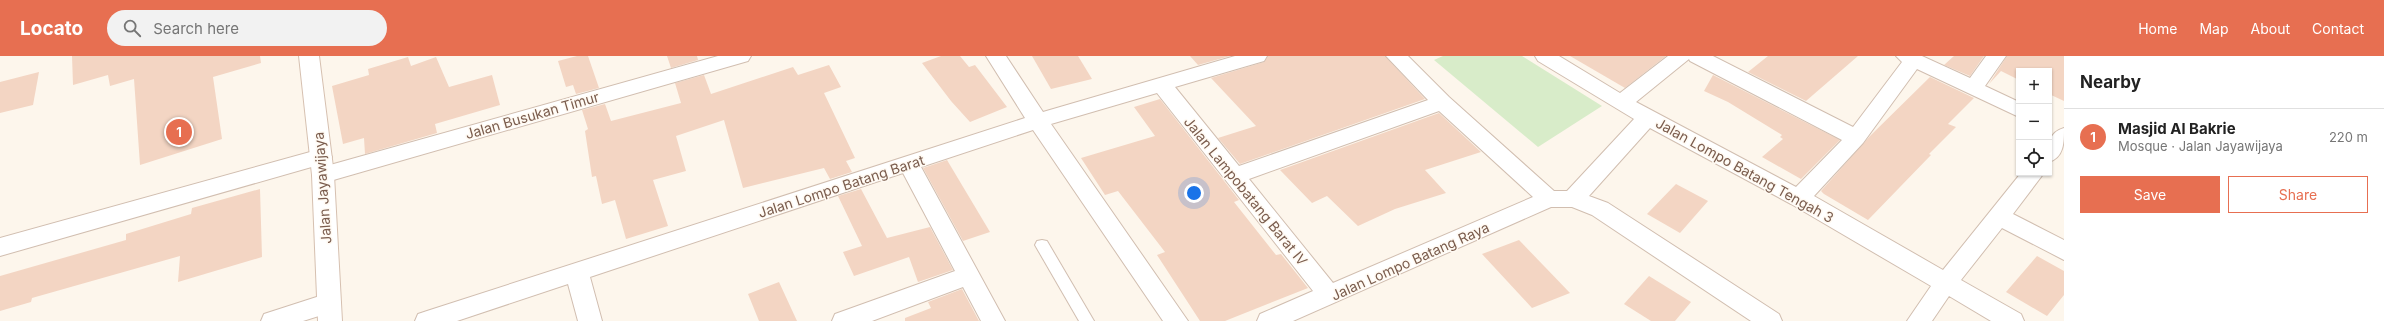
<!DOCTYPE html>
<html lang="en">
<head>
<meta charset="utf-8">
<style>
  body { margin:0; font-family:Inter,sans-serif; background:#f2f2f2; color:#222 }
  .controls { position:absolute; right:12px; top:12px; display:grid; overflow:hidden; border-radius:0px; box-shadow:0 1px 3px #0004 }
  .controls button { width:36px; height:36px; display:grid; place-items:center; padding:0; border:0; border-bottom:1px solid #e0e0e0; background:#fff; color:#222; font:20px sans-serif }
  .you { position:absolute; left:1194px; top:137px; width:14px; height:14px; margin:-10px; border:3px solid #fff; border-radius:50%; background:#1a73e8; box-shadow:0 0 0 6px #1a73e833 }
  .badge { display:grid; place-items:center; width:26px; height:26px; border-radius:50%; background:#e76f51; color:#fff; font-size:13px; font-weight:700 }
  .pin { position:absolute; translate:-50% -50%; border:2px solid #fff; box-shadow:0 1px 4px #0006 }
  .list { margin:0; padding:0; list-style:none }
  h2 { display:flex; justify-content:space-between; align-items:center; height:52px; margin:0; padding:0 16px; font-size:17px }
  h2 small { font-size:13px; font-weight:400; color:#767676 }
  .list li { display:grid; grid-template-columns:26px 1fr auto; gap:12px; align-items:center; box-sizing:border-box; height:56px; padding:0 16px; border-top:1px solid #e0e0e0 }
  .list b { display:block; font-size:15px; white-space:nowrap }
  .list p { margin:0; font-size:13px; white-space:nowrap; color:#767676 }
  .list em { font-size:13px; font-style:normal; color:#767676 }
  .actions { display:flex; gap:8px; padding:12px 16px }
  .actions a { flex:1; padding:9px 0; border:1px solid #e76f51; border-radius:0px; text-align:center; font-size:14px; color:#e76f51 }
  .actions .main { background:#e76f51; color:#fff }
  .icon { flex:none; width:22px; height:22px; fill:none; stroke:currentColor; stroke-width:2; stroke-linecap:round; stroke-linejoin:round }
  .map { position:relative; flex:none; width:2064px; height:265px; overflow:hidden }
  header { display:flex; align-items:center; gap:24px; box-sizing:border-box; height:56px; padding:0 20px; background:#e76f51; color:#fff }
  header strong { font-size:19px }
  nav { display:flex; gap:22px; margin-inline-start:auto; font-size:14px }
  .search { width:280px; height:36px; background:#f2f2f2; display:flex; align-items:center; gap:10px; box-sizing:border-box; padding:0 14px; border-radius:22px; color:#767676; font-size:15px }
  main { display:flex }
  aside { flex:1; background:#fff }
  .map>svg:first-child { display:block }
  .green { fill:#d8ecc9 }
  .building { fill:#f3d5c3 }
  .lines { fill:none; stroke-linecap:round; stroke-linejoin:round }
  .lane-casing { stroke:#d1beb0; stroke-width:2 }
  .street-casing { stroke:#d1beb0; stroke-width:2 }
  .secondary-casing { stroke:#d6c0b0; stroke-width:2 }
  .lane { fill:#fff; fill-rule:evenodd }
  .street { fill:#fff; fill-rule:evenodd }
  .secondary { fill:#fff; fill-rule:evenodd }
  .labels { text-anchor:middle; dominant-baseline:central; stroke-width:3; stroke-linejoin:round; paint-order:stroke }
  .street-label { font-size:14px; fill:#7a5c4d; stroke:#fffaf3 }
</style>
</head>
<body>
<header>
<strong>Locato</strong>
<div class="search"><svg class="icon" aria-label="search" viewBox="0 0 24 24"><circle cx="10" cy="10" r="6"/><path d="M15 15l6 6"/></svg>Search here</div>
<nav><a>Home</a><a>Map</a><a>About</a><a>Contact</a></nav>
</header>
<main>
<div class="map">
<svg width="2064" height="265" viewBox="0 0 2064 265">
  <rect width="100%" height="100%" fill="#fdf6ec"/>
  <path class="green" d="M1443,0H1522L1602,50L1538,91L1434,4Z"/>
  <g class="building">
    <path d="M72,0H260L261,7L213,21L222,83L140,109L134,23L110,30L108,19L73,29Z"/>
    <path d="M577,0H588L599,32L576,38L573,29L566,31L558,5Z"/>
    <path d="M667,0H697L698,4L671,12Z"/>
    <path d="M941,0H960L969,11L975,9L1007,51L970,66L951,45L922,7Z"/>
    <path d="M1032,0H1078L1092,23L1051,33Z"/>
    <path d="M1190,0H1230L1198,9Z"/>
    <path d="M1268,0H1385L1425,43L1240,108L1218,82L1256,70L1211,22L1264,6Z"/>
    <path d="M1570,0H1666L1625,32Z"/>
    <path d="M1768,0H1858L1806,45L1748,16Z"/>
    <path d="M1954,0H1984L1970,20L1944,9Z"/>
    <path d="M2007,0H2064V45L2049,38V15H2019V24L2001,15L1989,28Z"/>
    <path d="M408,1L411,10L436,1L449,31L492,19L500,49L435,68L437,77L365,98L364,82L343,88L332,30L369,19L368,13Z"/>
    <path d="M829,9L841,31L824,37L855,102L846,105L852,116L830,123L824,112L743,132L724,64L676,80L686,115L653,124L668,170L626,183L615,144L602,148L596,120L592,121L585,75L588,73L582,54L605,48L611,65L681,47L675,27L704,19L711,38L793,11L798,19Z"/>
    <path d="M39,16L33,49L0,57V26Z"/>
    <path d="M1713,19L1840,84L1801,123L1762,101L1783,83L1780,81L1782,79L1728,46L1704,35Z"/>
    <path d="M1930,21L1974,42L1948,68L1956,71L1929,98L1931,99L1868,164L1824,138L1821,135L1870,80Z"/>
    <path d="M1160,43L1239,144L1234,146L1276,199L1281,198L1308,232L1225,265H1200L1157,199L1165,196L1118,135L1105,139L1081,102L1155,80L1134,51Z"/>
    <path d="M1439,57L1481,96L1425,114L1446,137L1395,153L1358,170L1327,140L1312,147L1280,114Z"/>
    <path d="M947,104L990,176L963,185L923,112Z"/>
    <path d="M1676,128L1708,145L1680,177L1647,158Z"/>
    <path d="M260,133L262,201L178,226L180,200L32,242L31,246L0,255V220L126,184V178L191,158L192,152Z"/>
    <path d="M861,133L887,182L930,171L953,214L918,226L909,201L854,220L843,196L862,190L838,140Z"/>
    <path d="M1519,184L1570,237L1532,252L1482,198Z"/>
    <path d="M2037,200L2064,215V239L2047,260L2006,236Z"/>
    <path d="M1649,220L1691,246L1675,265H1651L1624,248Z"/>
    <path d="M779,226L797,265H759L748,238Z"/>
    <path d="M962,233L979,265H905V262L931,252L928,246Z"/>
  </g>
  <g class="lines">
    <defs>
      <path id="lane" d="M1042,184L1047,185L1094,265H1079L1035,189L1037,185Z"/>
      <g id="street">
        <path d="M718,0H751L748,5L323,127L315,125L312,119L315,113L323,111Z"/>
        <path d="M986,0H1006L1043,56L1235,0H1267L1264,5L1175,31L1239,110L1428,44L1386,0H1408L1449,41L1554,135H1567L1634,63L1538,5L1535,0H1559L1620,37L1668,0H1713L1853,71L1902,6L1896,0H1922L1970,22L1986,0H2006L1985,30L2019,46V61L1917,13L1863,87L1814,140L1943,214L2021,117H2044L2013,158L2064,184V204L2002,172L1961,224L2021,258L2024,265H1991L1949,240L1932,265H1907L1931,230L1791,148L1650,72L1589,140L1608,147L1779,258L1782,265H1751L1592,159L1572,151H1551L1293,265H1257L1260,258L1313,235L1157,37L1051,68L1188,265H1163L1033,74L921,111L1005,265H981L963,231L872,265H832L835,258L955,215L903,117L590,221L602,265H578L568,228L457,265H415L418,258L427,255L1025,62ZM1689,3L1690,5L1842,84L1796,131L1636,46ZM1439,55L1533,141L1333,227L1249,123Z"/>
        <path d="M2064,72C2064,87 2064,101 2049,106C2049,90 2047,77 2064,72Z"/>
        <path d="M321,93L329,96L332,101L329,106L0,200V182Z"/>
        <path d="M329,237L338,240L341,247L338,254L303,265H261L264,258Z"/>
      </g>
      <path id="secondary" d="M299,0H319L334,119L342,265H318L312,119Z"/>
    </defs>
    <use href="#lane" class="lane-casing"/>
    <use href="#street" class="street-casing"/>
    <use href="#secondary" class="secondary-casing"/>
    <use href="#lane" class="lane"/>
    <use href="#street" class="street"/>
    <use href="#secondary" class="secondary"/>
  </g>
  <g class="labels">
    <g class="street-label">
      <text transform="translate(532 59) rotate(-16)">Jalan Busukan Timur</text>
      <text transform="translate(1745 114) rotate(29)">Jalan Lompo Batang Tengah 3</text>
      <text transform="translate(841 130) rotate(-18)">Jalan Lompo Batang Barat</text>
      <text transform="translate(322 132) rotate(-94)">Jalan Jayawijaya</text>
      <text transform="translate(1246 135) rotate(51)">Jalan Lampobatang Barat IV</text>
      <text transform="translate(1410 205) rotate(-24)">Jalan Lompo Batang Raya</text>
    </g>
  </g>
</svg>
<div class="controls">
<button>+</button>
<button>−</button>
<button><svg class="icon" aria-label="locate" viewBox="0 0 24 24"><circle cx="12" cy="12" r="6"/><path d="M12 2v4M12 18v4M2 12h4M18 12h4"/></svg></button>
</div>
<div class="you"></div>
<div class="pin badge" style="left:179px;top:76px">1</div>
</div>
<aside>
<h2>Nearby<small></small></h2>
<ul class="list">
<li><span class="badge">1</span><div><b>Masjid Al Bakrie</b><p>Mosque · Jalan Jayawijaya</p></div><em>220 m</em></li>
</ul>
<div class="actions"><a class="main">Save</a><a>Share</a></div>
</aside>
</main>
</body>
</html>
